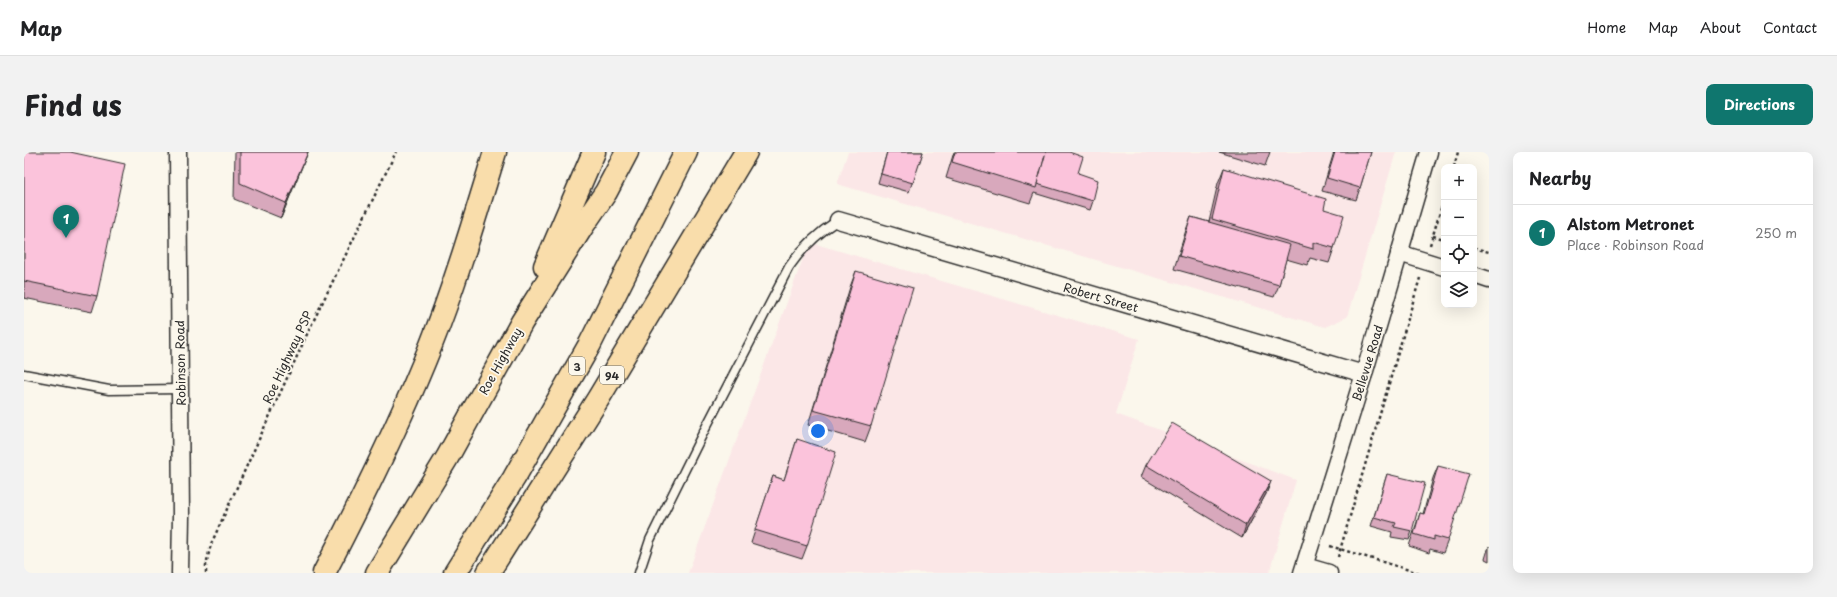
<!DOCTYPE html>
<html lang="en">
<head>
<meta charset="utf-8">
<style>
  body { margin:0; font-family:"Playpen Sans",sans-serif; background:#f2f2f2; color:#202124 }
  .controls { position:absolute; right:12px; top:12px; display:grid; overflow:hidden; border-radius:8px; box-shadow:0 4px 16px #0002 }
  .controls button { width:36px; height:36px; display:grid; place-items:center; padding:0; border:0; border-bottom:1px solid #e0e0e0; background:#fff; color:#202124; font:20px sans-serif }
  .you { position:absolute; left:794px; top:279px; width:14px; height:14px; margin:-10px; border:3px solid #fff; border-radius:50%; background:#1a73e8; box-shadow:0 0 0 6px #1a73e833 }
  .badge { display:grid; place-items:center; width:26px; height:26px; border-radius:50%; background:#0f766e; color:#fff; font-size:13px; font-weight:700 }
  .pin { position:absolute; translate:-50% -33px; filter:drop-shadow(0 1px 2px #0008) }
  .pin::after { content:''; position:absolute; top:21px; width:14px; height:12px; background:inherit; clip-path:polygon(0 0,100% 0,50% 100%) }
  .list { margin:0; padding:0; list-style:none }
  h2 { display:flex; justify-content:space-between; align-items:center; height:52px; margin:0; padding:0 16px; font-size:17px }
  h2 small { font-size:13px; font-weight:400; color:#757577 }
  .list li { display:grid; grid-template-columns:26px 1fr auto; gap:12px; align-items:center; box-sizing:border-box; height:56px; padding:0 16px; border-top:1px solid #e0e0e0 }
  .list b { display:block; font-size:15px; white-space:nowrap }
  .list p { margin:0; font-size:13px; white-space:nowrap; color:#757577 }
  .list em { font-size:13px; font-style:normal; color:#757577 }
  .icon { flex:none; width:22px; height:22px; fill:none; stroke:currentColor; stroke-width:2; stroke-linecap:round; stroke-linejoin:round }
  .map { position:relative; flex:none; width:1465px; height:421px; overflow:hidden; border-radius:8px }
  header { display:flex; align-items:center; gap:24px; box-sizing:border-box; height:56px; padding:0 20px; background:#fff; border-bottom:1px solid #e0e0e0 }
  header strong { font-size:19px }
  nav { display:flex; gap:22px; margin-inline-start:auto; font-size:14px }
  .intro { display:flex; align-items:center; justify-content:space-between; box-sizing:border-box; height:96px; padding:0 24px }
  h1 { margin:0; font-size:28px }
  .button { padding:10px 18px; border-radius:8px; background:#0f766e; color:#fff; font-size:14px; font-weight:700 }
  main { display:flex; gap:24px; padding:0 24px }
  aside { flex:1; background:#fff; border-radius:8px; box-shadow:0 4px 16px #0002 }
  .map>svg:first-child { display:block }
  .built { fill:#fbe7e7 }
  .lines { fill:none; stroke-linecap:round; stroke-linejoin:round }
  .lane-casing { stroke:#2b2b2b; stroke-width:11 }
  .street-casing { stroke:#2b2b2b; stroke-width:19 }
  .highway-casing { stroke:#2b2b2b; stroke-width:25 }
  .path { stroke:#2b2b2b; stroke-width:2.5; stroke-dasharray:3 3; stroke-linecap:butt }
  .lane { stroke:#fbf7ec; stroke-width:8 }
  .street { stroke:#fbf7ec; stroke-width:16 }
  .highway { stroke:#f9ddab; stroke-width:22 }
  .wall { fill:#d8a8bc; stroke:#2b2b2b }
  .shaded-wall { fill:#b08899; stroke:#2b2b2b }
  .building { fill:#fbc3db; stroke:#2b2b2b }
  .labels { text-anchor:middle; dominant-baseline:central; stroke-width:3.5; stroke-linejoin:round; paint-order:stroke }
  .shield { fill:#fbf7ec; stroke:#696865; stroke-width:1 }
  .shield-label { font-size:11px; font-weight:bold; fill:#2b2b2b }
  .street-label { font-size:12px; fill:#2b2b2b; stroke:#fbf7ec }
</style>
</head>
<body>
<header>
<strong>Map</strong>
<nav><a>Home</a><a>Map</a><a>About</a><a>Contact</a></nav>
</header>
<div class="intro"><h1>Find us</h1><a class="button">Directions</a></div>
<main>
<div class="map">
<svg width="1465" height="421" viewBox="0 0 1465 421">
  <rect width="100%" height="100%" fill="#fbf7ec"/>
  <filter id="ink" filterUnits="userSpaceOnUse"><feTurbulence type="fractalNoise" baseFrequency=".025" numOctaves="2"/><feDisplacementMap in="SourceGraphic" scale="8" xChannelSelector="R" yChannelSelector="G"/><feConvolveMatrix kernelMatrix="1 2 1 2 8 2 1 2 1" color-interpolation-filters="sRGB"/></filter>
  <g filter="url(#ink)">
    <g class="built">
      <path d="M824,0H1372L1323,165L1301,175L813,32Z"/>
      <path d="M785,90L1115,187L1092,262L1272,328L1245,421H664Z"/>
    </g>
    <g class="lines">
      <defs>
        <g id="lane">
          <path d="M0,222L85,238L156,237"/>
          <path d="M615,421L626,388L678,283L765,115C778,96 794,81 814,68"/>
        </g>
        <g id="street">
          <path d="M154,0L157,364L156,421"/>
          <path d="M814,68L1340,222"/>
          <path d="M1375,101L1420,115"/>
          <path d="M1450,123L1465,128"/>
          <path d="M1281,414L1305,421"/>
          <path d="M1278,421L1340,222L1405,0"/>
        </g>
        <g id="highway">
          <path d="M521,114L570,0"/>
          <path d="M300,421C339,346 376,271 407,193C432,130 451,65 471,0"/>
          <path d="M353,421L423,306L498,170L558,75L582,40L603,0"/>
          <path d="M431,421L490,326L566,192L662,0"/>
          <path d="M464,421L574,247L722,0"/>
        </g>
      </defs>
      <use href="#lane" class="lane-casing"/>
      <use href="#street" class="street-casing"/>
      <use href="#highway" class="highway-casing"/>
      <g class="path">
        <path d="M1430,15L1434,0"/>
        <path d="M1409,84L1420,87"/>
        <path d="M1406,93L1420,47"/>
        <path d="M1450,96L1465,100"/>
        <path d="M1306,394L1395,421"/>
        <path d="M1314,405L1396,126"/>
        <path d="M182,421V413L187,392L285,178L372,0"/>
      </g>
      <use href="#lane" class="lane"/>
      <use href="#street" class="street"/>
      <use href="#highway" class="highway"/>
    </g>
    <g class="wall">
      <path d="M0,0L73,144L68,160L0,146Z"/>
      <path d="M211,0H284L257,66L210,47Z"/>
      <path d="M863,0H899L885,40L854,31Z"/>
      <path d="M930,0H1045L1054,21L1069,49L1066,58L1010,41L1006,51L922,26Z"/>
      <path d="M1195,0H1246L1241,14Z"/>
      <path d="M1310,0H1347L1336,36L1332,48L1298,39Z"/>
      <path d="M1200,16L1300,57L1310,96L1305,111L1286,106L1283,113L1262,107L1255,133L1250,145L1150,117L1162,78L1167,65L1185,70L1194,31Z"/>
      <path d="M832,119L847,274L841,290L784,273L826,135Z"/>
      <path d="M773,287L783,394L778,407L727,391L749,324L760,328Z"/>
      <path d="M1122,313L1247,329L1242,342L1218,386L1117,325Z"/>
      <path d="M1414,314L1424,388L1419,401L1406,397L1405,401L1385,394L1396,361L1399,362L1409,326Z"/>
      <path d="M1363,322L1388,379L1385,388L1367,385L1368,380L1347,374Z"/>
      <path d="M1465,394V409L1461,407Z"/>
    </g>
    <g class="shaded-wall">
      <path d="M284,0L257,66L262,51Z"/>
      <path d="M1247,329L1242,342L1218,386L1222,373Z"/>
    </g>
    <g class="building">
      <path d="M0,0H46L101,12L73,144L0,129Z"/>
      <path d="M216,0H284L262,51L216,31Z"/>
      <path d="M863,0H899L889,31L857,22Z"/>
      <path d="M931,0H1022L1012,36L928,10Z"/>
      <path d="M1022,0H1045L1059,5L1054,21L1074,28L1069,49L1013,32Z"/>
      <path d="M1311,0H1347L1336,36L1303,26Z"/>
      <path d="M1200,16L1302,47L1300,57L1320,63L1310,96L1289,90V97L1188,67Z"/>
      <path d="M1167,65L1266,93L1255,133L1155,104Z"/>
      <path d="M832,119L889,136L847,274L789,258Z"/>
      <path d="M1148,271L1247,329L1222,373L1122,313Z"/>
      <path d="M773,287L812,300L783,394L731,378L749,324L760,328Z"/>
      <path d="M1414,314L1445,322L1424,388L1410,384V388L1390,382L1396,361L1400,362Z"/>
      <path d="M1363,322L1401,331L1388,379L1370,375L1372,371L1350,365Z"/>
    </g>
  </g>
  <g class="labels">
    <g class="shield">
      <rect x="545" y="205" width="16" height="18" rx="3"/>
      <rect x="576" y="214" width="24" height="18" rx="3"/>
    </g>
    <g class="shield-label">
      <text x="553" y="214">3</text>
      <text x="588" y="223">94</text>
    </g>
    <g class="street-label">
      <text transform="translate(1077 145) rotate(16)">Robert Street</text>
      <text transform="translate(263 205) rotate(-65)">Roe Highway PSP</text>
      <text transform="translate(476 209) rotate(-61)">Roe Highway</text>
      <text transform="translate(156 211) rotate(-91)">Robinson Road</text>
      <text transform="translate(1343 211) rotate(-73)">Bellevue Road</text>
    </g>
  </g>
</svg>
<div class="controls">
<button>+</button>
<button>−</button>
<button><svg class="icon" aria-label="locate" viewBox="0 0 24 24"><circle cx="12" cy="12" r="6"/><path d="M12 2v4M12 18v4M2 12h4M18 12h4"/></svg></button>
<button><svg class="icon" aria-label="layers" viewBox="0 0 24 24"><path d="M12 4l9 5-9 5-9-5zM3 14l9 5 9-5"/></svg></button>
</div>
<div class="you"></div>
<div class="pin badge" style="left:42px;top:86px">1</div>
</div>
<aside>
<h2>Nearby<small></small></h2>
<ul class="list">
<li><span class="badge">1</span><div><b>Alstom Metronet</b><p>Place · Robinson Road</p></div><em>250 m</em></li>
</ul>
</aside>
</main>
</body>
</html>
